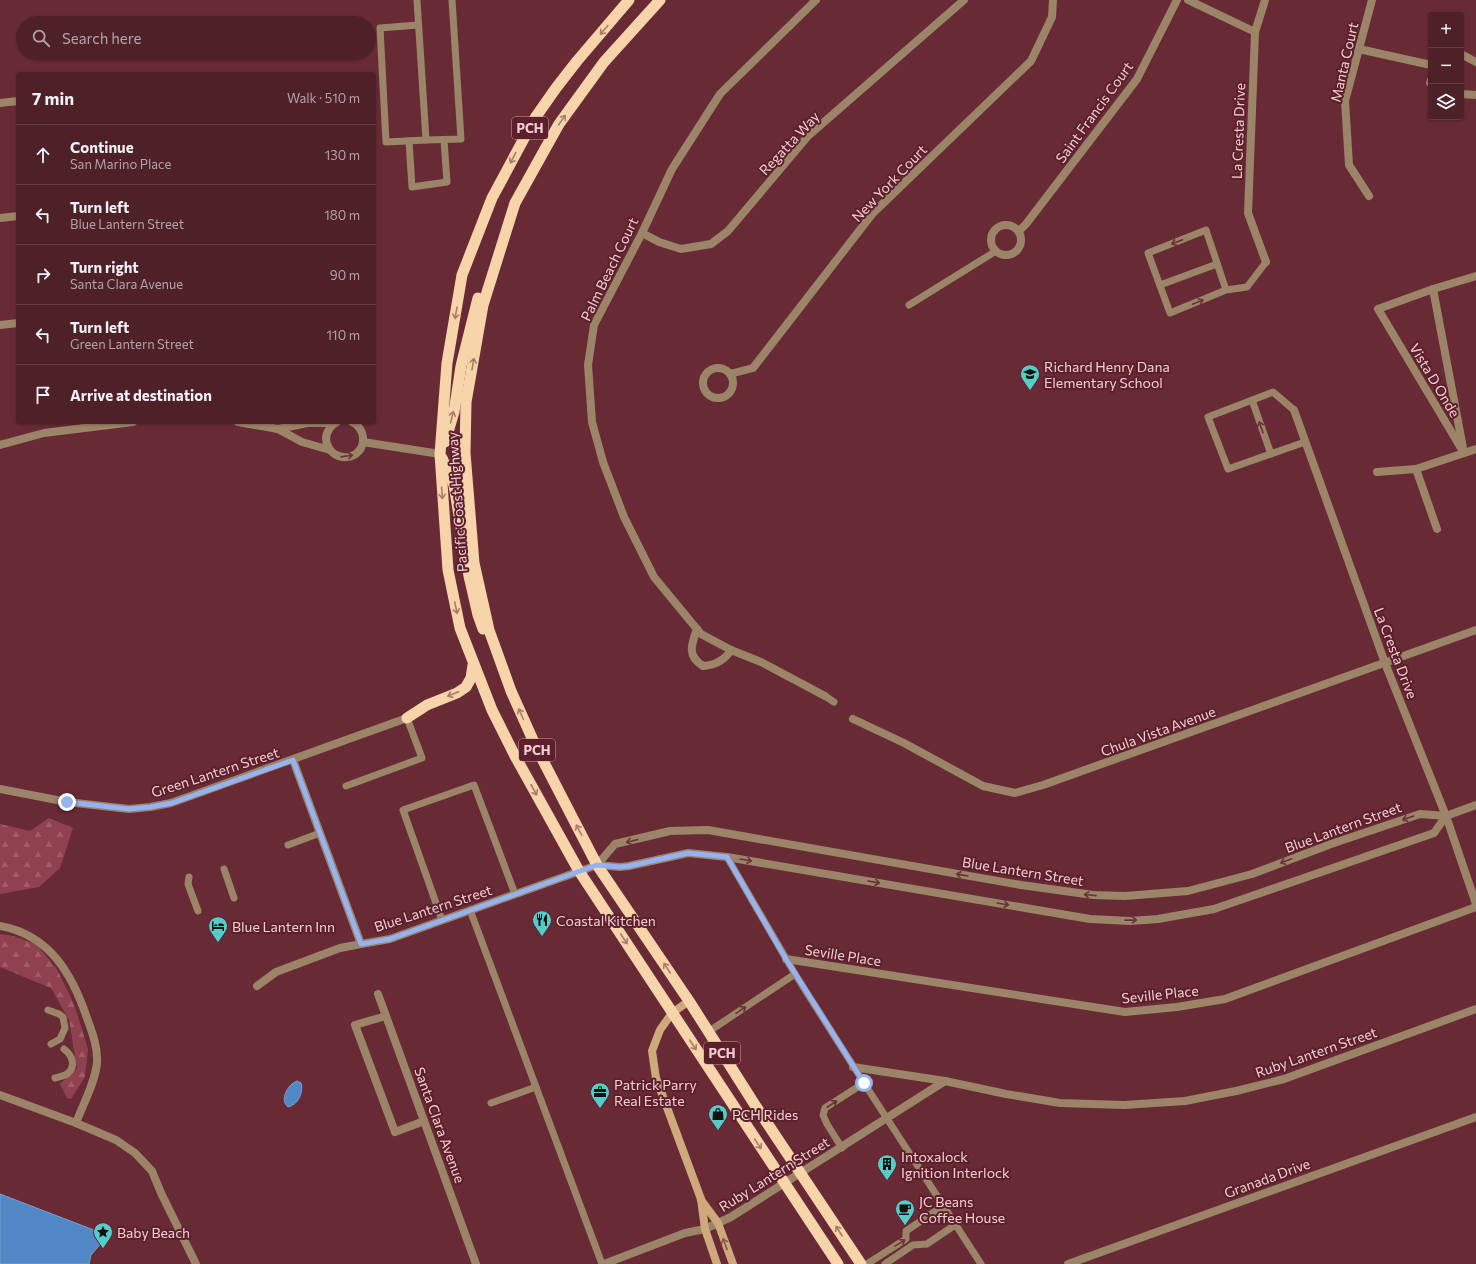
<!DOCTYPE html>
<html lang="en">
<head>
<meta charset="utf-8">
<style>
  body { margin:0; font-family:Commissioner,sans-serif; background:#552830; color:#f1f3f6 }
  .controls { position:absolute; right:12px; top:12px; display:grid; overflow:hidden; border-radius:4px; box-shadow:0 1px 3px #0004 }
  .controls button { width:36px; height:36px; display:grid; place-items:center; padding:0; border:0; border-bottom:1px solid #653e45; background:#4e2028; color:#f1f3f6; font:20px sans-serif }
  .stop { position:absolute; width:12px; height:12px; margin:-9px; border:3px solid #95b2f1; border-radius:50%; background:#fff }
  .stop.end { background:#95b2f1; border-color:#fff; box-shadow:0 1px 4px #0008 }
  .list { margin:0; padding:0; list-style:none }
  h2 { display:flex; justify-content:space-between; align-items:center; height:52px; margin:0; padding:0 16px; font-size:17px }
  h2 small { font-size:13px; font-weight:400; color:#b3a3a8 }
  .list li { display:grid; grid-template-columns:26px 1fr auto; gap:12px; align-items:center; box-sizing:border-box; height:60px; padding:0 16px; border-top:1px solid #653e45 }
  .list b { display:block; font-size:15px; white-space:nowrap }
  .list p { margin:0; font-size:13px; white-space:nowrap; color:#b3a3a8 }
  .list em { font-size:13px; font-style:normal; color:#b3a3a8 }
  .icon { flex:none; width:22px; height:22px; fill:none; stroke:currentColor; stroke-width:2; stroke-linecap:round; stroke-linejoin:round }
  .map { position:relative; flex:none; width:1476px; height:1264px; overflow:hidden }
  .search { position:absolute; background:#4e2028; box-shadow:0 1px 3px #0004; left:16px; top:16px; width:360px; height:44px; display:flex; align-items:center; gap:10px; box-sizing:border-box; padding:0 14px; border-radius:22px; color:#b3a3a8; font-size:15px }
  .panel { position:absolute; background:#4e2028; box-shadow:0 1px 3px #0004; left:16px; top:72px; width:360px; height:352px; border-radius:4px }
  .map>svg:first-child { display:block }
  .forest { fill:url(#forest-firs) }
  .water { fill:#4f88c4; stroke:#819dc8 }
  .lines { fill:none; stroke-linecap:round; stroke-linejoin:round }
  .service { stroke:#9c8468; stroke-width:7 }
  .minor { stroke:#9c8468; stroke-width:8 }
  .tertiary { stroke:#9c8468; stroke-width:8 }
  .secondary { stroke:#cea97c; stroke-width:8 }
  .trunk { stroke:#f8d4aa; stroke-width:11 }
  .oneway { stroke:#aa7a6b }
  .oneway2 { stroke:#693438 }
  .oneway3 { stroke:#8a574c }
  .route { stroke:#95b2f1; stroke-width:5 }
  .labels { text-anchor:middle; dominant-baseline:central; stroke-width:4; stroke-linejoin:round; paint-order:stroke }
  .shield { fill:#5c202c; stroke:#c89aa1; stroke-width:1 }
  .shield-label { font-size:13px; font-weight:bold; fill:#f7cfd3 }
  .street-label { font-size:14px; fill:#f7cfd3; stroke:#5c202c }
  .poi-label { font-size:14px; fill:#f7cfd3; stroke:#5c202c; text-anchor:start }
</style>
</head>
<body>
<div class="map">
<svg width="1476" height="1264" viewBox="0 0 1476 1264">
  <defs>
    <pattern id="forest-firs" width="22" height="20" patternUnits="userSpaceOnUse"><rect width="22" height="20" fill="#90414f"/><path d="M5 1l3.5 6h-7zM16 11l3.5 6h-7z" fill="#a05b67"/></pattern>
  </defs>
  <rect width="100%" height="100%" fill="#682b36"/>
  <g class="forest">
    <path d="M49,818L73,828L60,868L39,887L0,894V824L30,831Z"/>
    <path d="M0,934L13,936L36,944L57,969L74,1004L88,1049L85,1077L71,1099L67,1098L60,1084L77,1068L69,1020L51,988L0,967Z"/>
  </g>
  <g class="water">
    <path d="M297,1081L301,1083C304,1092 298,1105 288,1107C279,1100 288,1084 297,1081Z"/>
    <path d="M0,1194L99,1232L102,1242L91,1255L89,1264H0Z"/>
  </g>
  <g class="lines">
    <g class="service">
      <path d="M417,0L426,140L461,139L452,0"/>
      <path d="M418,25L380,28L386,142L426,140"/>
      <path d="M409,141L412,187L447,182L444,140"/>
      <path d="M1160,285L1217,264"/>
      <path d="M1226,290L1170,313L1148,253L1206,230L1226,290L1247,287L1266,262"/>
      <path d="M909,305L996,251"/>
      <path d="M1252,400L1271,454"/>
      <path d="M1294,410L1273,392L1208,417L1228,469L1305,442"/>
      <path d="M825,696L834,702"/>
      <path d="M346,786L422,758L407,718"/>
      <path d="M288,845L320,833"/>
      <path d="M727,857L795,974L864,1083L981,1264"/>
      <path d="M224,869L234,898"/>
      <path d="M189,877L188,884L198,911"/>
      <path d="M470,910L602,1264"/>
      <path d="M442,920L403,810L474,785L515,894"/>
      <path d="M48,1010L59,1014L63,1017L65,1028L60,1039L51,1044"/>
      <path d="M708,1032L795,974"/>
      <path d="M55,1078C59,1077 64,1076 67,1074C77,1066 72,1055 64,1049"/>
      <path d="M491,1103L536,1087"/>
      <path d="M842,1148L827,1124L823,1115L825,1108L864,1083"/>
      <path d="M867,1264L906,1239V1231L943,1206"/>
      <path d="M885,1264L913,1245L927,1244L955,1225"/>
    </g>
    <g class="minor">
      <path d="M816,0L720,94L672,169L642,233L594,325L588,365L592,422L603,462L624,517L654,577L701,634L731,650L761,662L825,696"/>
      <path d="M1188,0L1255,32"/>
      <path d="M1359,49L1431,65"/>
      <path d="M1461,54L1476,62"/>
      <path d="M1431,80L1430,83L1431,84"/>
      <path d="M1461,94L1476,95"/>
      <path d="M0,103L18,101"/>
      <path d="M1369,196L1349,165L1345,101L1372,0"/>
      <path d="M0,218L18,216"/>
      <circle cx="1006" cy="240" r="15"/>
      <path d="M1019,231L1026,224L1137,79L1177,0"/>
      <path d="M642,233L659,242L681,249L711,244L728,231L808,136L964,0"/>
      <path d="M1433,289L1463,448"/>
      <path d="M0,325L18,323"/>
      <circle cx="718" cy="383" r="15"/>
      <path d="M730,374L753,368L873,213L1031,61L1052,17L1053,0"/>
      <path d="M1294,410L1385,663L1446,816"/>
      <path d="M238,422L278,429L302,442L330,450"/>
      <path d="M337,422C331,425 326,432 326,439C329,465 365,462 363,437C362,430 358,425 352,422"/>
      <path d="M278,429L307,423H335"/>
      <path d="M363,442L440,454"/>
      <path d="M0,445L44,433L133,422"/>
      <path d="M1464,453L1378,309L1433,289L1476,276"/>
      <path d="M1416,469L1437,529"/>
      <path d="M1377,472L1416,469L1476,449"/>
      <path d="M697,629C691,645 687,656 703,666C715,665 725,660 731,650"/>
      <path d="M853,719L904,743L983,786L1015,793L1043,785L1476,630"/>
      <path d="M786,959L1125,1012L1177,1007L1225,999L1476,907"/>
      <path d="M257,986L276,972L340,948L361,944"/>
      <path d="M378,994L476,1264"/>
      <path d="M386,1016L355,1025L395,1132L424,1121"/>
      <path d="M853,1067L945,1081"/>
      <path d="M0,1095L76,1123"/>
      <path d="M604,1264L685,1233L705,1229L731,1217L945,1081L1006,1094L1060,1103L1124,1105L1185,1101L1236,1091L1284,1079L1476,1009"/>
      <path d="M1068,1264L1476,1117"/>
    </g>
    <g class="tertiary">
      <path d="M1265,0L1255,32L1248,213L1266,262"/>
      <path d="M293,760L361,944L390,939L597,865L620,867L629,866L688,853L727,857L1090,919L1130,921L1158,919L1214,909L1434,833L1446,816"/>
      <path d="M0,789L67,802L129,809L150,807L171,803L407,718"/>
      <path d="M1446,816L1476,904"/>
      <path d="M597,865L615,844L670,831L708,830L1021,885L1093,895L1125,896L1188,891L1252,874L1331,844L1420,814L1446,816L1476,805"/>
      <path d="M0,926C50,935 72,974 87,1018C92,1032 98,1047 97,1063C95,1083 83,1104 76,1123L116,1140L135,1153L152,1171L161,1193L196,1264"/>
    </g>
    <g class="secondary">
      <path d="M689,1001L672,1013L660,1030L652,1051L656,1078L701,1199L705,1229L717,1264"/>
      <path d="M701,1200L718,1223L733,1264"/>
    </g>
    <g class="trunk">
      <path d="M629,0L577,61L556,88L535,118L492,198L462,275L447,363L440,454L448,570L460,628L492,710L515,756L579,871L838,1264"/>
      <path d="M660,0L604,62L559,124L515,203L483,305L466,402L465,453L474,563L489,630L511,691L537,749L597,865L689,1001L755,1105L861,1264"/>
      <path d="M445,442L454,412L461,366L478,298"/>
      <path d="M442,458L454,485L469,576L478,615L483,629"/>
      <path d="M407,718L427,705L457,693L466,687L471,678L473,665"/>
    </g>
  </g>
  <defs><path id="oneway-shaft" d="M-6 0H5M1.5-3L5.5 0L1.5 3" fill="none" stroke-width="1.6" stroke-linecap="round" stroke-linejoin="round"/></defs>
  <g class="oneway">
    <use href="#oneway-shaft" transform="translate(604 30) rotate(130)"/>
    <use href="#oneway-shaft" transform="translate(562 120) rotate(-55)"/>
    <use href="#oneway-shaft" transform="translate(513 158) rotate(118)"/>
    <use href="#oneway-shaft" transform="translate(456 313) rotate(100)"/>
    <use href="#oneway-shaft" transform="translate(473 364) rotate(-80)"/>
    <use href="#oneway-shaft" transform="translate(452 417) rotate(-76)"/>
    <use href="#oneway-shaft" transform="translate(442 493) rotate(86)"/>
    <use href="#oneway-shaft" transform="translate(456 608) rotate(78)"/>
    <use href="#oneway-shaft" transform="translate(453 694) rotate(157)"/>
    <use href="#oneway-shaft" transform="translate(521 714) rotate(-114)"/>
    <use href="#oneway-shaft" transform="translate(534 790) rotate(61)"/>
    <use href="#oneway-shaft" transform="translate(579 830) rotate(-118)"/>
    <use href="#oneway-shaft" transform="translate(624 939) rotate(57)"/>
    <use href="#oneway-shaft" transform="translate(667 968) rotate(-124)"/>
    <use href="#oneway-shaft" transform="translate(693 1045) rotate(57)"/>
    <use href="#oneway-shaft" transform="translate(758 1144) rotate(56)"/>
    <use href="#oneway-shaft" transform="translate(839 1231) rotate(-123)"/>
  </g>
  <g class="oneway2">
    <use href="#oneway-shaft" transform="translate(1177 242) rotate(159)"/>
    <use href="#oneway-shaft" transform="translate(1198 302) rotate(-22)"/>
    <use href="#oneway-shaft" transform="translate(1261 427) rotate(-109)"/>
    <use href="#oneway-shaft" transform="translate(347 456) rotate(-8)"/>
    <use href="#oneway-shaft" transform="translate(1408 818) rotate(161)"/>
    <use href="#oneway-shaft" transform="translate(632 841) rotate(166)"/>
    <use href="#oneway-shaft" transform="translate(746 860) rotate(10)"/>
    <use href="#oneway-shaft" transform="translate(1286 861) rotate(159)"/>
    <use href="#oneway-shaft" transform="translate(962 875) rotate(-170)"/>
    <use href="#oneway-shaft" transform="translate(874 882) rotate(10)"/>
    <use href="#oneway-shaft" transform="translate(1090 895) rotate(-174)"/>
    <use href="#oneway-shaft" transform="translate(1003 904) rotate(10)"/>
    <use href="#oneway-shaft" transform="translate(1131 920) rotate(-1)"/>
    <use href="#oneway-shaft" transform="translate(741 1010) rotate(-34)"/>
    <use href="#oneway-shaft" transform="translate(832 1104) rotate(-33)"/>
    <use href="#oneway-shaft" transform="translate(900 1243) rotate(-32)"/>
  </g>
  <use class="oneway3" href="#oneway-shaft" transform="translate(725 1244) rotate(-110)"/>
  <g class="lines">
    <path class="route" d="M67,802L129,809L150,807L172,803L293,760L361,944L390,939L597,865L620,867L629,866L688,853L727,857L786,959L864,1083"/>
  </g>
  <defs>
    <symbol id="school-pin" viewBox="-11 -11 22 30"><path d="M0 17L-7.5 6A9.5 9.5 0 1 1 7.5 6Z" fill="#54cdc8" stroke="#5c202c"/><path d="M0-5L7-2L0 1L-7-2ZM-4 1L0 2.5L4 1V4Q0 6-4 4Z" fill="#111"/></symbol>
    <symbol id="restaurant-pin" viewBox="-11 -11 22 30"><path d="M0 17L-7.5 6A9.5 9.5 0 1 1 7.5 6Z" fill="#54cdc8" stroke="#5c202c"/><path d="M-5-6h1v4h1v-4h1v4h1v-4h1v5L-1.5 .5V6h-2V.5L-5-1ZM5-6V6H3V1.5H1.5Q1.5-4 5-6Z" fill="#111"/></symbol>
    <symbol id="hotel-pin" viewBox="-11 -11 22 30"><path d="M0 17L-7.5 6A9.5 9.5 0 1 1 7.5 6Z" fill="#54cdc8" stroke="#5c202c"/><path d="M-6-4.5h1.5V1H6V5H4.5V3h-9V5H-6ZM-4 0a1.8 1.8 0 1 1 3.6 0ZM.5 0V-2.5h3Q6-2.5 6 0Z" fill="#111"/></symbol>
    <symbol id="office-pin" viewBox="-11 -11 22 30"><path d="M0 17L-7.5 6A9.5 9.5 0 1 1 7.5 6Z" fill="#54cdc8" stroke="#5c202c"/><path d="M-6-3h4V-5.5h4V-3h4V5H-6ZM-1-4.5V-3h2v-1.5ZM-6 0V1H6V0Z" fill="#111"/></symbol>
    <symbol id="shop-pin" viewBox="-11 -11 22 30"><path d="M0 17L-7.5 6A9.5 9.5 0 1 1 7.5 6Z" fill="#54cdc8" stroke="#5c202c"/><path d="M-5-2.5h2.3a2.7 3.5 0 0 1 5.4 0H5L5.5 6h-11ZM-1.5-2.5h3a1.5 2.3 0 0 0-3 0Z" fill="#111"/></symbol>
    <symbol id="building-pin" viewBox="-11 -11 22 30"><path d="M0 17L-7.5 6A9.5 9.5 0 1 1 7.5 6Z" fill="#54cdc8" stroke="#5c202c"/><path d="M-4-6H4V6H1V3H-1V6H-4ZM-2.5-4.3h1.7v1.8h-1.7ZM.8-4.3h1.7v1.8H.8ZM-2.5-1h1.7V.8h-1.7ZM.8-1h1.7V.8H.8Z" fill="#111"/></symbol>
    <symbol id="cafe-pin" viewBox="-11 -11 22 30"><path d="M0 17L-7.5 6A9.5 9.5 0 1 1 7.5 6Z" fill="#54cdc8" stroke="#5c202c"/><path d="M-5.5-4.5H6V0H3Q3 3.5 0 3.5H-2.5Q-5.5 3.5-5.5 0ZM3-3.2v2h1.7v-2ZM-6 4.5H4V6H-6Z" fill="#111"/></symbol>
    <symbol id="sight-pin" viewBox="-11 -11 22 30"><path d="M0 17L-7.5 6A9.5 9.5 0 1 1 7.5 6Z" fill="#54cdc8" stroke="#5c202c"/><path d="M0-6L1.8-2.2L6-1.7L2.9 1.2L3.7 5.4L0 3.3L-3.7 5.4L-2.9 1.2L-6-1.7L-1.8-2.2Z" fill="#111"/></symbol>
  </defs>
  <g fill-rule="evenodd">
    <use href="#school-pin" x="1019" y="363" width="22" height="30"/>
    <use href="#restaurant-pin" x="531" y="909" width="22" height="30"/>
    <use href="#hotel-pin" x="207" y="915" width="22" height="30"/>
    <use href="#office-pin" x="589" y="1081" width="22" height="30"/>
    <use href="#shop-pin" x="707" y="1103" width="22" height="30"/>
    <use href="#building-pin" x="876" y="1153" width="22" height="30"/>
    <use href="#cafe-pin" x="894" y="1198" width="22" height="30"/>
    <use href="#sight-pin" x="92" y="1221" width="22" height="30"/>
  </g>
  <g class="labels">
    <g class="shield">
      <rect x="512" y="117" width="36" height="22" rx="3"/>
      <rect x="519" y="739" width="36" height="22" rx="3"/>
      <rect x="704" y="1042" width="36" height="22" rx="3"/>
    </g>
    <g class="shield-label">
      <text x="530" y="128">PCH</text>
      <text x="537" y="750">PCH</text>
      <text x="722" y="1053">PCH</text>
    </g>
    <g class="street-label">
      <text transform="translate(1344 62) rotate(-77)">Manta Court</text>
      <text transform="translate(1094 112) rotate(-54)">Saint Francis Court</text>
      <text transform="translate(1238 131) rotate(-88)">La Cresta Drive</text>
      <text transform="translate(789 143) rotate(-47)">Regatta Way</text>
      <text transform="translate(889 183) rotate(-46)">New York Court</text>
      <text transform="translate(609 269) rotate(-64)">Palm Beach Court</text>
      <text transform="translate(1435 380) rotate(59)">Vista D Onde</text>
      <text transform="translate(457 502) rotate(-94)">Pacific Coast Highway</text>
      <text transform="translate(1396 653) rotate(69)">La Cresta Drive</text>
      <text transform="translate(1158 731) rotate(-20)">Chula Vista Avenue</text>
      <text transform="translate(215 772) rotate(-18)">Green Lantern Street</text>
      <text transform="translate(1343 827) rotate(-20)">Blue Lantern Street</text>
      <text transform="translate(1023 871) rotate(9)">Blue Lantern Street</text>
      <text transform="translate(433 908) rotate(-18)">Blue Lantern Street</text>
      <text transform="translate(843 955) rotate(9)">Seville Place</text>
      <text transform="translate(1160 994) rotate(-6)">Seville Place</text>
      <text transform="translate(1316 1052) rotate(-19)">Ruby Lantern Street</text>
      <text transform="translate(440 1125) rotate(70)">Santa Clara Avenue</text>
      <text transform="translate(774 1174) rotate(-32)">Ruby Lantern Street</text>
      <text transform="translate(1267 1178) rotate(-20)">Granada Drive</text>
    </g>
    <g class="poi-label">
      <text x="1044" y="366">Richard Henry Dana<tspan x="1044" dy="16">Elementary School</tspan></text>
      <text x="556" y="920">Coastal Kitchen</text>
      <text x="232" y="926">Blue Lantern Inn</text>
      <text x="614" y="1084">Patrick Parry<tspan x="614" dy="16">Real Estate</tspan></text>
      <text x="732" y="1114">PCH Rides</text>
      <text x="901" y="1156">Intoxalock<tspan x="901" dy="16">Ignition Interlock</tspan></text>
      <text x="919" y="1201">JC Beans<tspan x="919" dy="16">Coffee House</tspan></text>
      <text x="117" y="1232">Baby Beach</text>
    </g>
  </g>
</svg>
<div class="controls">
<button>+</button>
<button>−</button>
<button><svg class="icon" aria-label="layers" viewBox="0 0 24 24"><path d="M12 4l9 5-9 5-9-5zM3 14l9 5 9-5"/></svg></button>
</div>
<div class="stop" style="left:864px;top:1083px"></div>
<div class="stop end" style="left:67px;top:802px"></div>
<div class="search"><svg class="icon" aria-label="search" viewBox="0 0 24 24"><circle cx="10" cy="10" r="6"/><path d="M15 15l6 6"/></svg>Search here</div>
<section class="panel">
<h2>7 min<small>Walk · 510 m</small></h2>
<ul class="list">
<li><svg class="icon" aria-label="ahead" viewBox="0 0 24 24"><path d="M12 20V5M6 11l6-6 6 6"/></svg><div><b>Continue</b><p>San Marino Place</p></div><em>130 m</em></li>
<li><svg class="icon" aria-label="left" viewBox="0 0 24 24"><path d="M17 20v-9H6M10 6l-5 5 5 5"/></svg><div><b>Turn left</b><p>Blue Lantern Street</p></div><em>180 m</em></li>
<li><svg class="icon" aria-label="right" viewBox="0 0 24 24"><path d="M7 20v-9h11M14 6l5 5-5 5"/></svg><div><b>Turn right</b><p>Santa Clara Avenue</p></div><em>90 m</em></li>
<li><svg class="icon" aria-label="left" viewBox="0 0 24 24"><path d="M17 20v-9H6M10 6l-5 5 5 5"/></svg><div><b>Turn left</b><p>Green Lantern Street</p></div><em>110 m</em></li>
<li><svg class="icon" aria-label="arrive" viewBox="0 0 24 24"><path d="M6 21V4h12l-3 4 3 4H6"/></svg><div><b>Arrive at destination</b></div></li>
</ul>
</section>
</div>
</body>
</html>
